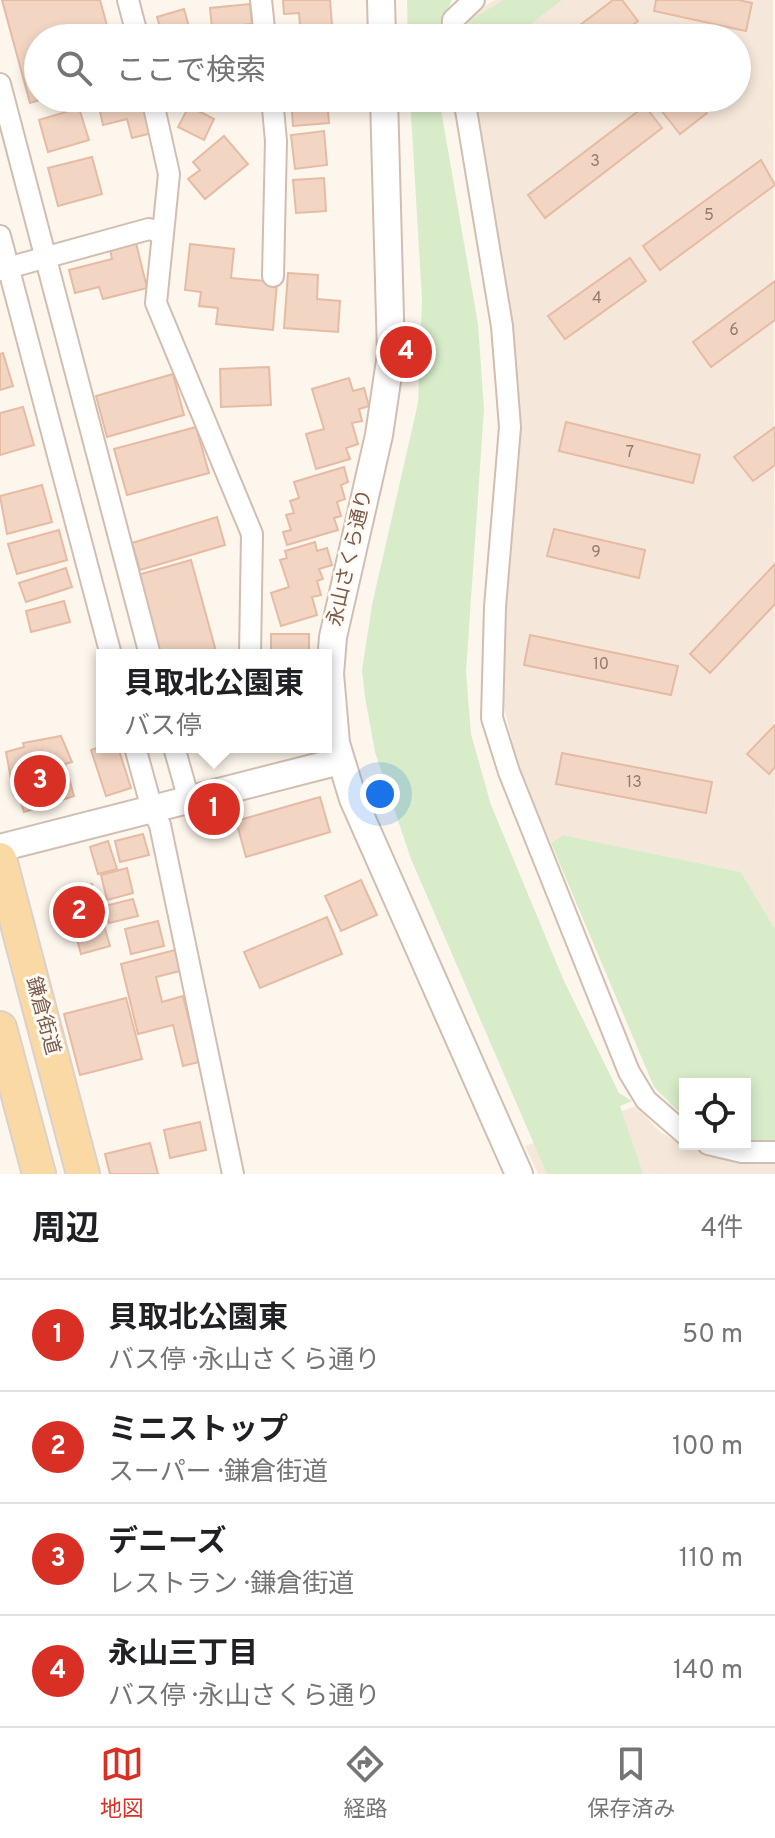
<!DOCTYPE html>
<html lang="ja">
<head>
<meta charset="utf-8">
<style>
  body { margin:0; font-family:Overpass,"Noto Sans JP",sans-serif; background:#f6f6f6; color:#202124 }
  .controls { position:absolute; right:24px; bottom:24px; display:grid; overflow:hidden; border-radius:0px; box-shadow:0 4px 12px #0003 }
  .controls button { width:72px; height:72px; display:grid; place-items:center; padding:0; border:0; border-bottom:2px solid #e0e0e0; background:#fff; color:#202124; font:40px sans-serif }
  .you { position:absolute; left:380px; top:794px; width:28px; height:28px; margin:-20px; border:6px solid #fff; border-radius:50%; background:#1a73e8; box-shadow:0 0 0 12px #1a73e833 }
  .badge { display:grid; place-items:center; width:52px; height:52px; border-radius:50%; background:#d93025; color:#fff; font-size:26px; font-weight:700 }
  .pin { position:absolute; translate:-50% -50%; border:4px solid #fff; box-shadow:0 2px 8px #0006 }
  .popup { position:absolute; left:96px; top:649px; width:236px; height:104px; box-sizing:border-box; display:grid; place-content:center; border-radius:0px; background:#fff; filter:drop-shadow(0 2px 6px #0005); font-size:26px; white-space:nowrap; color:#757577 }
  .popup b { font-size:30px; color:#202124 }
  .popup::after { content:''; position:absolute; left:50%; top:100%; margin-left:-16px; border:16px solid transparent; border-top-color:#fff }
  .list { margin:0; padding:0; list-style:none }
  h2 { display:flex; justify-content:space-between; align-items:center; height:104px; margin:0; padding:0 32px; font-size:34px }
  h2 small { font-size:26px; font-weight:400; color:#757577 }
  .list li { display:grid; grid-template-columns:52px 1fr auto; gap:24px; align-items:center; box-sizing:border-box; height:112px; padding:0 32px; border-top:2px solid #e0e0e0 }
  .list b { display:block; font-size:30px; white-space:nowrap }
  .list p { margin:0; font-size:26px; white-space:nowrap; color:#757577 }
  .list em { font-size:26px; font-style:normal; color:#757577 }
  .icon { flex:none; width:44px; height:44px; fill:none; stroke:currentColor; stroke-width:2; stroke-linecap:round; stroke-linejoin:round }
  .map { position:relative; flex:none; width:775px; height:1174px; overflow:hidden }
  .search { position:absolute; background:#fff; box-shadow:0 4px 12px #0003; left:24px; right:24px; top:24px; height:88px; display:flex; align-items:center; gap:20px; box-sizing:border-box; padding:0 28px; border-radius:44px; color:#757577; font-size:30px }
  .sheet { height:552px; background:#fff }
  nav { display:flex; justify-content:space-around; align-items:center; box-sizing:border-box; height:112px; border-top:2px solid #e0e0e0; background:#fff; font-size:22px; color:#757577 }
  nav a { display:grid; justify-items:center; gap:4px }
  nav .on { color:#d93025 }
  .map>svg:first-child { display:block }
  .residential { fill:#f5e8da }
  .green { fill:#d8ecc9 }
  .building { fill:#f3d5c3; stroke:#e6bba3; stroke-width:2 }
  .lines { fill:none; stroke-linecap:round; stroke-linejoin:round }
  .minor-casing { stroke:#d1beb0; stroke-width:24 }
  .tertiary-casing { stroke:#d1beb0; stroke-width:30 }
  .primary-casing { stroke:#dad1cd; stroke-width:36 }
  .minor { stroke:#fff; stroke-width:20 }
  .tertiary { stroke:#fff; stroke-width:26 }
  .primary { stroke:#fbd9a5; stroke-width:32 }
  .labels { text-anchor:middle; dominant-baseline:central; stroke-width:6; stroke-linejoin:round; paint-order:stroke }
  .number-label { font-size:16px; fill:#987a6a }
  .street-label { font-size:20px; fill:#7a5c4d; stroke:#fffaf3 }
</style>
</head>
<body>
<div class="map">
<svg width="775" height="1174" viewBox="0 0 775 1174">
  <rect width="100%" height="100%" fill="#fdf6ec"/>
  <g class="residential">
    <path d="M495,0H773L775,929L741,872L563,835L551,843L518,767L503,702L505,596L520,432L519,404L508,300L471,98H737V38H461L463,20Z"/>
    <path d="M636,1106L659,1131L687,1148L739,1160L775,1159V1174H538L525,1146Z"/>
  </g>
  <g class="green">
    <path d="M407,0H452L439,29L440,38H408Z"/>
    <path d="M504,0H562L513,38H471L468,21Z"/>
    <path d="M410,98H439L478,324L484,409L466,672L471,734L491,805L564,981L619,1093L632,1101L620,1106L643,1174H547L411,859L375,752L365,697L362,670L372,605L418,403L422,299Z"/>
    <path d="M563,835L741,872L775,929V1141L745,1142V1084H685V1118L654,1087L551,843Z"/>
  </g>
  <g class="building">
    <path d="M2,0H100L109,33L92,38H38V98H46L30,103Z"/>
    <path d="M283,0H330L333,38H301L299,13L284,14Z"/>
    <path d="M613,0H622L638,21L616,38H563Z"/>
    <path d="M656,0H739L752,3L746,31L654,11Z"/>
    <path d="M250,4L252,24L212,28L210,8Z"/>
    <path d="M184,9L192,38H163L157,17Z"/>
    <path d="M97,98H143L152,133L132,138L127,119L103,125Z"/>
    <path d="M214,98H251L252,103L215,107Z"/>
    <path d="M291,98H327L329,123L293,126Z"/>
    <path d="M656,98H695L707,113L680,134L653,100Z"/>
    <path d="M189,106L214,119L204,140L178,127Z"/>
    <path d="M645,106L662,128L545,218L528,195Z"/>
    <path d="M79,108L89,140L48,152L39,120Z"/>
    <path d="M324,131L327,165L295,169L291,135Z"/>
    <path d="M224,136L248,164L205,199L188,179L200,170L193,162Z"/>
    <path d="M92,157L102,194L58,206L48,168Z"/>
    <path d="M761,160L775,185L660,270L643,246Z"/>
    <path d="M324,178L326,211L296,213L293,180Z"/>
    <path d="M136,243L147,288L103,299L99,287L75,293L69,270L112,259L110,249Z"/>
    <path d="M190,244L234,249L231,278L277,282L273,330L216,324L218,308L199,306L201,292L185,290Z"/>
    <path d="M630,258L646,281L565,339L548,316Z"/>
    <path d="M288,273L318,275L317,299L340,301L338,332L284,328Z"/>
    <path d="M775,281V320L711,367L693,342Z"/>
    <path d="M3,353L13,386L0,390V354Z"/>
    <path d="M269,367L271,405L221,407L220,369Z"/>
    <path d="M173,374L184,415L107,437L96,396Z"/>
    <path d="M349,378L353,391L364,388L369,406L359,409L362,421L352,423L358,444L346,448L350,459L316,469L306,434L324,429L312,389Z"/>
    <path d="M23,407L34,445L0,455V413Z"/>
    <path d="M566,422L700,455L693,483L559,451Z"/>
    <path d="M196,427L209,473L127,495L114,449Z"/>
    <path d="M775,427V465L753,481L734,457Z"/>
    <path d="M344,467L348,482L341,485L345,499L337,502L341,516L334,518L338,530L287,545L283,532L291,530L286,515L294,513L290,501L299,498L294,482Z"/>
    <path d="M42,485L52,522L7,534L0,496Z"/>
    <path d="M217,517L225,545L140,570L132,543Z"/>
    <path d="M554,529L645,550L639,578L547,556Z"/>
    <path d="M59,530L67,560L17,574L8,544Z"/>
    <path d="M315,542L317,551L327,548L332,565L319,569L323,579L317,581L321,595L312,597L317,615L281,626L271,593L289,587L280,560L287,558L285,551Z"/>
    <path d="M191,560L217,655H156L134,576Z"/>
    <path d="M775,564V604L710,673L690,654Z"/>
    <path d="M66,568L72,587L26,602L19,583Z"/>
    <path d="M64,601L70,622L31,632L26,611Z"/>
    <path d="M271,634H309V651L282,655V650H271Z"/>
    <path d="M530,635L678,666L671,695L524,665Z"/>
    <path d="M775,725V767L769,774L747,754Z"/>
    <path d="M61,736L72,762L65,764L74,796L24,812L18,793L14,795L6,752L24,747L23,743Z"/>
    <path d="M102,746L118,747L131,788L106,796L91,750Z"/>
    <path d="M562,753L712,782L706,813L556,784Z"/>
    <path d="M320,797L330,832L246,857L236,821Z"/>
    <path d="M143,834L149,855L120,862L115,841Z"/>
    <path d="M108,841L117,869L98,874L90,847Z"/>
    <path d="M127,868L133,893L107,900L101,875Z"/>
    <path d="M361,880L377,915L341,931L325,896Z"/>
    <path d="M92,884L110,946L81,954L64,892Z"/>
    <path d="M133,899L138,916L109,923L105,906Z"/>
    <path d="M327,917L342,954L260,988L244,952Z"/>
    <path d="M158,921L164,946L131,954L125,929Z"/>
    <path d="M175,950L180,971L156,977L162,1002L183,996L199,1062L183,1066L173,1025L138,1034L121,964Z"/>
    <path d="M126,998L142,1059L80,1075L64,1014Z"/>
    <path d="M200,1122L206,1150L170,1158L164,1130Z"/>
    <path d="M150,1143L158,1174H110L105,1154Z"/>
  </g>
  <g class="lines">
    <defs>
      <g id="minor">
        <path d="M128,0L138,38"/>
        <path d="M261,0L265,38"/>
        <path d="M452,38L453,20L474,0"/>
        <path d="M0,84L150,655"/>
        <path d="M152,98L169,174L156,303L252,534L250,655"/>
        <path d="M272,98L276,141L273,276"/>
        <path d="M464,98L502,326L510,427L495,607L492,718L509,772L629,1072L646,1100L685,1134"/>
        <path d="M0,236L111,655"/>
        <path d="M0,270L149,229L162,233"/>
        <path d="M135,747L152,809L160,825L233,1174"/>
        <path d="M174,747L189,800"/>
        <path d="M708,1144L742,1152H775"/>
      </g>
      <g id="tertiary">
        <path d="M381,0L382,38"/>
        <path d="M384,98L391,354L379,435L333,637L330,674L336,743L353,799L519,1174"/>
        <path d="M0,848L340,761"/>
      </g>
      <g id="primary">
        <path d="M0,859L83,1174"/>
        <path d="M0,1028L39,1174"/>
      </g>
    </defs>
    <use href="#minor" class="minor-casing"/>
    <use href="#tertiary" class="tertiary-casing"/>
    <use href="#primary" class="primary-casing"/>
    <use href="#minor" class="minor"/>
    <use href="#tertiary" class="tertiary"/>
    <use href="#primary" class="primary"/>
  </g>
  <g class="labels">
    <g class="number-label">
      <text x="595" y="162">3</text>
      <text x="709" y="216">5</text>
      <text x="597" y="299">4</text>
      <text x="734" y="331">6</text>
      <text x="630" y="453">7</text>
      <text x="596" y="553">9</text>
      <text x="601" y="665">10</text>
      <text x="634" y="783">13</text>
    </g>
    <g class="street-label">
      <text transform="translate(351 558) rotate(-77)">永山さくら通り</text>
      <text transform="translate(42 1016) rotate(75)">鎌倉街道</text>
    </g>
  </g>
</svg>
<div class="controls">
<button><svg class="icon" aria-label="locate" viewBox="0 0 24 24"><circle cx="12" cy="12" r="6"/><path d="M12 2v4M12 18v4M2 12h4M18 12h4"/></svg></button>
</div>
<div class="you"></div>
<div class="pin badge" style="left:214px;top:809px">1</div>
<div class="popup"><b>貝取北公園東</b>バス停</div>
<div class="pin badge" style="left:79px;top:912px">2</div>
<div class="pin badge" style="left:40px;top:781px">3</div>
<div class="pin badge" style="left:406px;top:352px">4</div>
<div class="search"><svg class="icon" aria-label="search" viewBox="0 0 24 24"><circle cx="10" cy="10" r="6"/><path d="M15 15l6 6"/></svg>ここで検索</div>
</div>
<section class="sheet">
<h2>周辺<small>4件</small></h2>
<ul class="list">
<li><span class="badge">1</span><div><b>貝取北公園東</b><p>バス停 · 永山さくら通り</p></div><em>50 m</em></li>
<li><span class="badge">2</span><div><b>ミニストップ</b><p>スーパー · 鎌倉街道</p></div><em>100 m</em></li>
<li><span class="badge">3</span><div><b>デニーズ</b><p>レストラン · 鎌倉街道</p></div><em>110 m</em></li>
<li><span class="badge">4</span><div><b>永山三丁目</b><p>バス停 · 永山さくら通り</p></div><em>140 m</em></li>
</ul>
</section>
<nav>
<a class="on"><svg class="icon" aria-label="map" viewBox="0 0 24 24"><path d="M3 6l6-2 6 2 6-2v14l-6 2-6-2-6 2zM9 4v14M15 6v14"/></svg>地図</a>
<a><svg class="icon" aria-label="directions" viewBox="0 0 24 24"><path d="M12 3l9 9-9 9-9-9zM9 14v-3h6M13 9l2 2-2 2"/></svg>経路</a>
<a><svg class="icon" aria-label="saved" viewBox="0 0 24 24"><path d="M7 4h10v16l-5-4-5 4z"/></svg>保存済み</a>
</nav>
</body>
</html>
